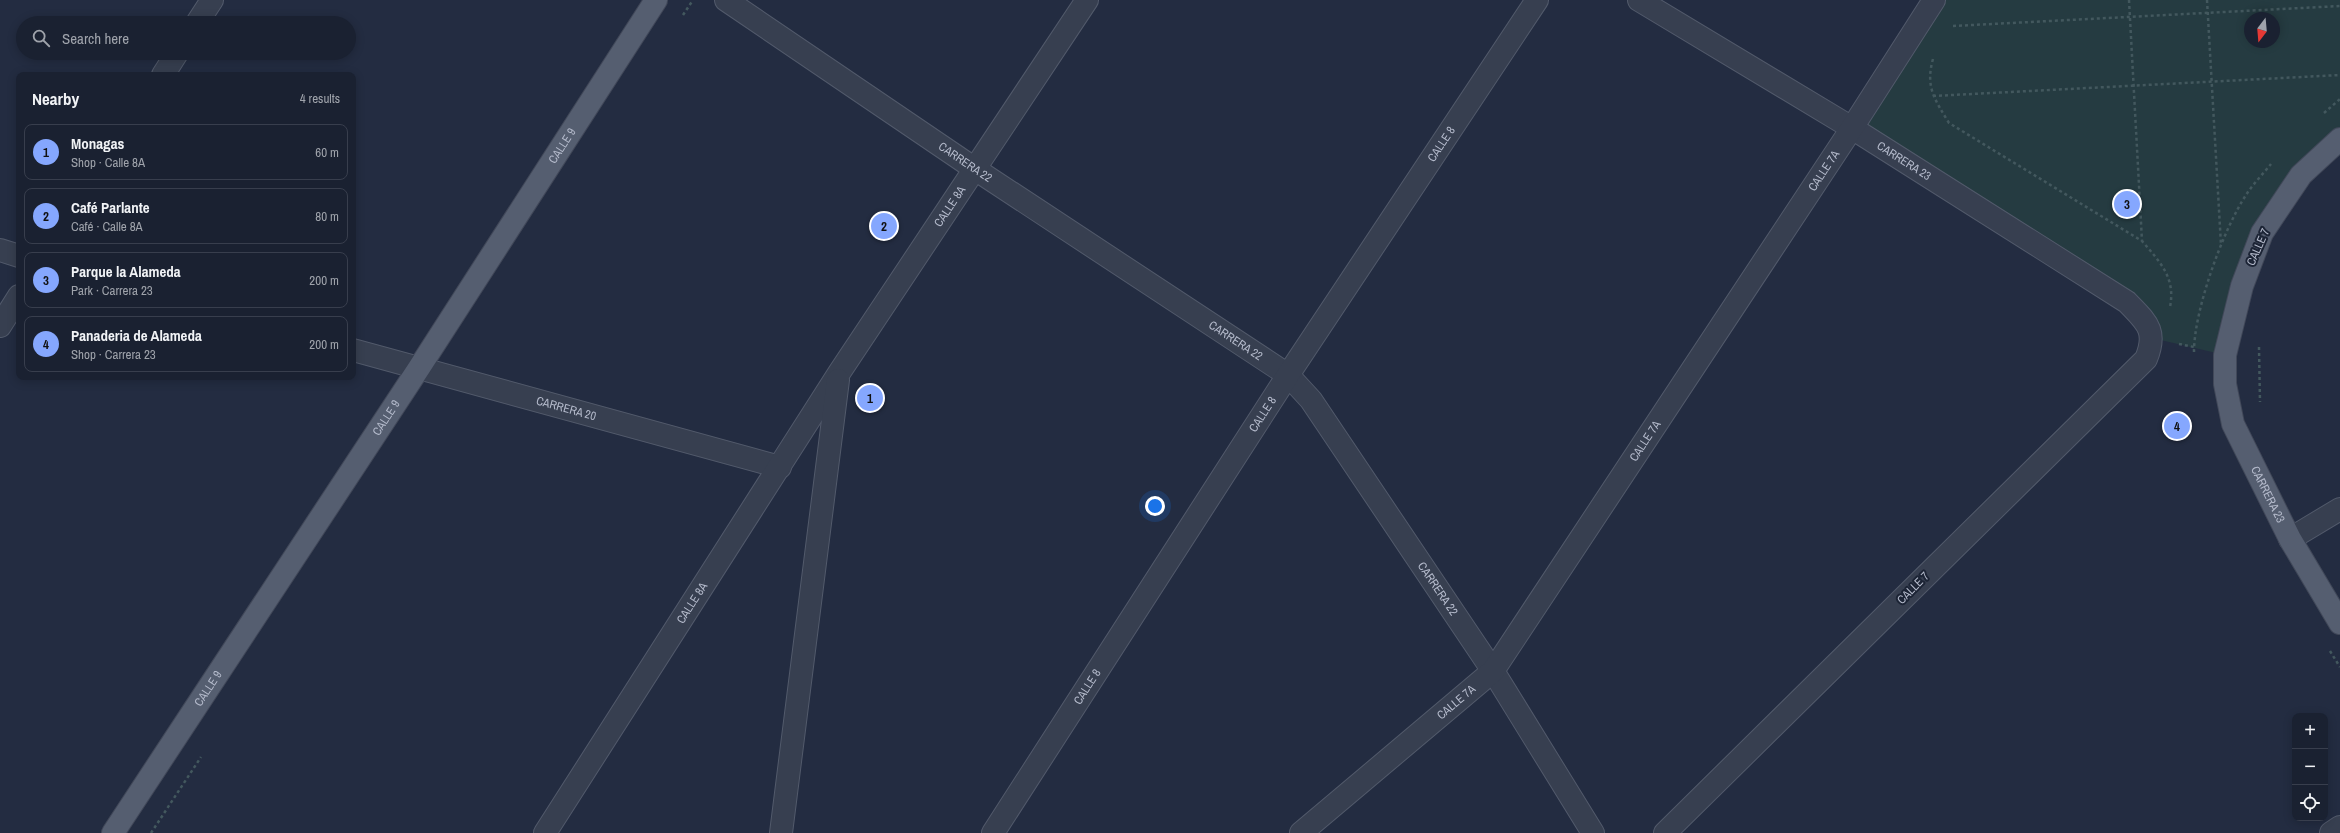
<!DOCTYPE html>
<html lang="en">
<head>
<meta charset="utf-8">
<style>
  body { margin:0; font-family:"Archivo Narrow",sans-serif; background:#232939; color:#f1f3f6 }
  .controls { position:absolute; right:12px; bottom:12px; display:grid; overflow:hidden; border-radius:8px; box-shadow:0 2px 10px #0003 }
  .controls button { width:36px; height:36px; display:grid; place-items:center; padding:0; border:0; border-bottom:1px solid #383e4d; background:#1a2131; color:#f1f3f6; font:20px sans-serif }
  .compass { position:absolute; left:2244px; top:12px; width:36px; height:36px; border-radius:50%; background:#1a2131; box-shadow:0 2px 10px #0003; rotate:196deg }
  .you { position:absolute; left:1155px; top:506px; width:14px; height:14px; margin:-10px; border:3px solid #fff; border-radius:50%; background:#1a73e8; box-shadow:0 0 0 6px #1a73e833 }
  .badge { display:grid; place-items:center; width:26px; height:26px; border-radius:50%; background:#85a7fe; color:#111; font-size:13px; font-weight:700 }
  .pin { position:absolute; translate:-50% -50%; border:2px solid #fff; box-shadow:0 1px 4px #0006 }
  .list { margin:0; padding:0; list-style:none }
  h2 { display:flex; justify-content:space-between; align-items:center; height:52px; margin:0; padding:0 16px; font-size:17px }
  h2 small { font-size:13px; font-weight:400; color:#9fa3ab }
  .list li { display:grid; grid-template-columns:26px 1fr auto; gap:12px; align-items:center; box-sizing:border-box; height:56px; margin:0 8px 8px; padding:0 8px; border:1px solid #383e4d; border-radius:8px }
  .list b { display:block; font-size:15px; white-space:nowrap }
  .list p { margin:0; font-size:13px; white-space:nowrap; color:#9fa3ab }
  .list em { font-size:13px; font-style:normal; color:#9fa3ab }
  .icon { flex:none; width:22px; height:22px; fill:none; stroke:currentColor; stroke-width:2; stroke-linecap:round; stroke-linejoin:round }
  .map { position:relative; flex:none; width:2340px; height:833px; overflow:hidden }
  .search { position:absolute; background:#1a2131; box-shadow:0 2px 10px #0003; left:16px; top:16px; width:340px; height:44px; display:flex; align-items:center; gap:10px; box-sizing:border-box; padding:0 14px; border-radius:22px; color:#9fa3ab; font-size:15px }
  .panel { position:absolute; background:#1a2131; box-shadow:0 2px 10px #0003; left:16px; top:72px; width:340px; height:308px; border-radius:8px }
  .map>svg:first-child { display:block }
  .green { fill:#253b41; fill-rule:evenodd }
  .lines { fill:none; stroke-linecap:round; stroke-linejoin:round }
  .minor-casing { stroke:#525a6b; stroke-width:24 }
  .major-casing { stroke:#414859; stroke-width:24 }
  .path { stroke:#43585e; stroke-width:2.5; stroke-dasharray:3 3; stroke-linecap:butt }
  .minor { stroke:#373f50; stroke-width:22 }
  .major { stroke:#555e70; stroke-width:22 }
  .labels { text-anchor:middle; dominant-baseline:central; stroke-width:4; stroke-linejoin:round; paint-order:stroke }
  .street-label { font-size:12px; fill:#b4bacb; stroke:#1c2435 }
</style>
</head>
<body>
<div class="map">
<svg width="2340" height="833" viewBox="0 0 2340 833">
  <rect width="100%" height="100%" fill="#232c41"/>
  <path class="green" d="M1934,0H2340V139L2262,233L2225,355L2152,338L2147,323L1852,128ZM2250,18H2274V42H2250Z"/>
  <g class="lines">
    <defs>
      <g id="minor">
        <path id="s1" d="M726,0L975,169L1288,375L1311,400L1493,671L1593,833"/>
        <path id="s2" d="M1639,0L1852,128L2127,302C2146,322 2158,330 2146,359L1665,833"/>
        <path d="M197,23L212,0"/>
        <path d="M163,75L177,53"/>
        <path d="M0,250L19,256"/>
        <path d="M0,326L19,296"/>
        <path id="s3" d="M353,350L780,467"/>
        <path d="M2290,539L2340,509"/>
        <path id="s4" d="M545,833L839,373L1087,0"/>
        <path d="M781,833L838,380"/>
        <path id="s5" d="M993,833L1288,375L1537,0"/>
        <path id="s6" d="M1301,833L1493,671L1852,128L1934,0"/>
        <path d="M2331,833L2340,827"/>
      </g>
      <g id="major">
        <path id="s7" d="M2340,139L2301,175L2262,233L2242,286L2225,355V384L2233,424L2290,539L2340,623"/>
        <path id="s8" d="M113,833L419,368L656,0"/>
      </g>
    </defs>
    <use href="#minor" class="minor-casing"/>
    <use href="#major" class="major-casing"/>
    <g class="path">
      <path d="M2129,0L2142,241"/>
      <path d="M2207,0L2221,245"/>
      <path d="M683,15L693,0"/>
      <path d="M1953,26L2340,6"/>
      <path d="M1933,59C1925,87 1935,100 1949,123L2142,241C2159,261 2176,277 2170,307"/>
      <path d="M1933,96L2340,75"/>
      <path d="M2324,113L2340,99"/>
      <path d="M2179,344L2194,347"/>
      <path d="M2259,347L2260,402"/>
      <path d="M2194,352C2194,310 2223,230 2246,195C2253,184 2263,174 2271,164"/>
      <path d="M2330,651L2340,667"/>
      <path d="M151,833L201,757"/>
    </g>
    <use href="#minor" class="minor"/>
    <use href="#major" class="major"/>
  </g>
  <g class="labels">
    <g class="street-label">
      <text stroke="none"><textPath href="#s5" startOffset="822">CALLE 8</textPath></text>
      <text stroke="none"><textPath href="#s8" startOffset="821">CALLE 9</textPath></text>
      <text stroke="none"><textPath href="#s2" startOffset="310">CARRERA 23</textPath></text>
      <text stroke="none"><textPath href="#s1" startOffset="289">CARRERA 22</textPath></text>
      <text stroke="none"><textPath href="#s6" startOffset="851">CALLE 7A</textPath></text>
      <text stroke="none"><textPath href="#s4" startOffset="746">CALLE 8A</textPath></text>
      <text transform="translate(2258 247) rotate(-66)">CALLE 7</text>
      <text stroke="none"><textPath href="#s1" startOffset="613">CARRERA 22</textPath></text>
      <text stroke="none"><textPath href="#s3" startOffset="221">CARRERA 20</textPath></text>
      <text stroke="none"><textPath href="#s5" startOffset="498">CALLE 8</textPath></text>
      <text stroke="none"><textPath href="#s8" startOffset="497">CALLE 9</textPath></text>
      <text stroke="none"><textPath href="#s6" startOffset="527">CALLE 7A</textPath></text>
      <text stroke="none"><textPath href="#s7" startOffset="399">CARRERA 23</textPath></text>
      <text transform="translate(1913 588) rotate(-45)">CALLE 7</text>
      <text stroke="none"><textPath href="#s1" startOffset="937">CARRERA 22</textPath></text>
      <text stroke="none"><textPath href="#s4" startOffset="273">CALLE 8A</textPath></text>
      <text stroke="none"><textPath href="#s5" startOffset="174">CALLE 8</textPath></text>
      <text stroke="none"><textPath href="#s8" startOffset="173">CALLE 9</textPath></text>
      <text stroke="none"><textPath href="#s6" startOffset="203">CALLE 7A</textPath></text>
    </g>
  </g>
</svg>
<div class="controls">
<button>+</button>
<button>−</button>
<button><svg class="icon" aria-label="locate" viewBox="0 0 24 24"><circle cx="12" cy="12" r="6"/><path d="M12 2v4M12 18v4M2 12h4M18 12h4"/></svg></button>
</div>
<svg class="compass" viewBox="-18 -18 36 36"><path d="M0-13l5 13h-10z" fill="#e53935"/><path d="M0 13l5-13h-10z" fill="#9fa3ab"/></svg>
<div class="you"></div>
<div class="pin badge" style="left:870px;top:398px">1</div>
<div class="pin badge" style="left:884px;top:226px">2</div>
<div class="pin badge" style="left:2127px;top:204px">3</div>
<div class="pin badge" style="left:2177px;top:426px">4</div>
<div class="search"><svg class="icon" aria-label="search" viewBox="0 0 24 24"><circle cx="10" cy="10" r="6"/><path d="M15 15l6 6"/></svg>Search here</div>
<section class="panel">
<h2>Nearby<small>4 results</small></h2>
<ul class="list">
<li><span class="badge">1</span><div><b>Monagas</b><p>Shop · Calle 8A</p></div><em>60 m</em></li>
<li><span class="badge">2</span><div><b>Café Parlante</b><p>Café · Calle 8A</p></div><em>80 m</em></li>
<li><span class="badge">3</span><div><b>Parque la Alameda</b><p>Park · Carrera 23</p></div><em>200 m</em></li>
<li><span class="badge">4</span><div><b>Panaderia de Alameda</b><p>Shop · Carrera 23</p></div><em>200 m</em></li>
</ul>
</section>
</div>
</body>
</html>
